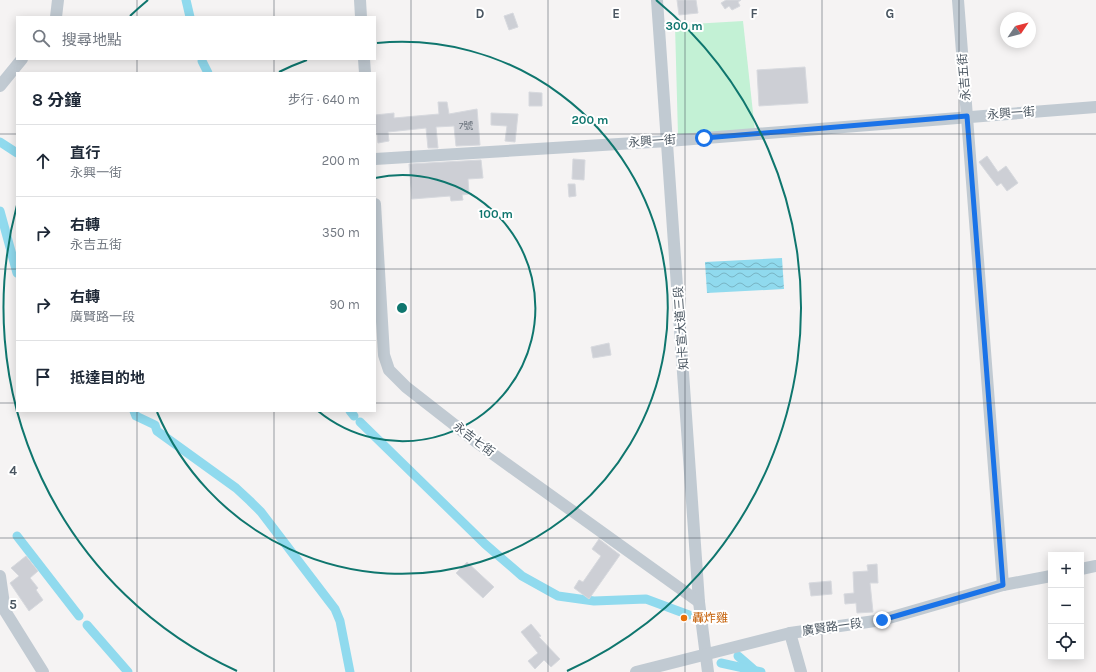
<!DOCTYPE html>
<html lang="zh-TW">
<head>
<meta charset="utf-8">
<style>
  body { margin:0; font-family:Karla,"Noto Sans TC",sans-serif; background:#f6f6f7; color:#1f2937 }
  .controls { position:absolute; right:12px; bottom:12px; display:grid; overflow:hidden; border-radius:0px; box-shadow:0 2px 10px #0003 }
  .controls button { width:36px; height:36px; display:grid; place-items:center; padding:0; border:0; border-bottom:1px solid #e0e1e3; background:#fff; color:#1f2937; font:20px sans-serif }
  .compass { position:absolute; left:1000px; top:12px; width:36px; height:36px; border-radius:50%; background:#fff; box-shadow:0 2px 10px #0003; rotate:55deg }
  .stop { position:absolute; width:12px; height:12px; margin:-9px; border:3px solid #1a73e8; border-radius:50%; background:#fff }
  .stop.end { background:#1a73e8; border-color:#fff; box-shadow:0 1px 4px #0008 }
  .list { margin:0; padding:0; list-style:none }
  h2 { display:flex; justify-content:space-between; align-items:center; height:52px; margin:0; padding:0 16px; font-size:17px }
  h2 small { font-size:13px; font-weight:400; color:#747a83 }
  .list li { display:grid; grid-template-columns:26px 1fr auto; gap:12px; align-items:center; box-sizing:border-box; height:72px; padding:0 16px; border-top:1px solid #e0e1e3 }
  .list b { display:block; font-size:15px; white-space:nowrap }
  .list p { margin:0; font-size:13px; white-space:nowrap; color:#747a83 }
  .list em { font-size:13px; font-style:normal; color:#747a83 }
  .icon { flex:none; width:22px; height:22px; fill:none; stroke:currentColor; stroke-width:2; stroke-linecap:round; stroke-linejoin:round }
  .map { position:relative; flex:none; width:1096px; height:672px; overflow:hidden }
  .search { position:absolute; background:#fff; box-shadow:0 2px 10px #0003; left:16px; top:16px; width:360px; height:44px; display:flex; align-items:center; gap:10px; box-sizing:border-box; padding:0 14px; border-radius:0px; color:#747a83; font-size:15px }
  .panel { position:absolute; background:#fff; box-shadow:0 2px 10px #0003; left:16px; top:72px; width:360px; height:340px; border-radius:0px }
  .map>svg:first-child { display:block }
  .green { fill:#c3f1d5 }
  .water { fill:url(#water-waves) }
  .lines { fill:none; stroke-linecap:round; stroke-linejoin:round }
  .canal { stroke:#90daee; stroke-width:9 }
  .building { fill:#cdcfd5; stroke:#d7d9de }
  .minor { stroke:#c1cad2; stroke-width:12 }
  .route { stroke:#1a73e8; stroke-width:5 }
  .grid { fill:none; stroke:#4a5661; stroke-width:1; stroke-opacity:0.55 }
  .ring { fill:none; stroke:#0f766e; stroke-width:2 }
  .food-dot { fill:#e8710a; stroke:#fff; stroke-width:1.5 }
  .labels { text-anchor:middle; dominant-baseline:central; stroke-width:4; stroke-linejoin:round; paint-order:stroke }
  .number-label { font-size:10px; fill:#6b747e }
  .street-label { font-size:12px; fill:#4a5661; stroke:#fff }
  .food-label { font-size:12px; fill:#c56008; stroke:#fff; text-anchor:start }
  .grid-label { font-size:13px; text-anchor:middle; font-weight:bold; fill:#4a5661; stroke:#fff; stroke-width:4; stroke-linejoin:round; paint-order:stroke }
  .centre { fill:#0f766e; stroke:#fff; stroke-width:2 }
  .ring-label { font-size:12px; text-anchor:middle; font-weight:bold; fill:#0f766e; stroke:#fff; stroke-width:4; stroke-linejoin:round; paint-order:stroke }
</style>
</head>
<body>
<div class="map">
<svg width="1096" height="672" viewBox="0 0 1096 672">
  <defs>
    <pattern id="water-waves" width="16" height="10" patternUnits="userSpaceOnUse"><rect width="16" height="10" fill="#90daee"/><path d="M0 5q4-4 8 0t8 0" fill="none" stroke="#78b4c4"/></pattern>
  </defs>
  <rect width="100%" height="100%" fill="#f5f3f3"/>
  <path class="green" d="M743,21L755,131L678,136L675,25Z"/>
  <path class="water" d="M782,258L784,289L707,293L705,262Z"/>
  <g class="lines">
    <g class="canal">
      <path d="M186,0L190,17"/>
      <path d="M202,61L208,73"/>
      <path d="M0,142L17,153"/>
      <path d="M0,211L17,273"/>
      <path d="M134,411L136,416L155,425L157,431L236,488L250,501L261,512L335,609L340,621L350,672"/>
      <path d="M350,411L354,416"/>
      <path d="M360,422L485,544L522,576L558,596L594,601L646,599L689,615"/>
      <path d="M17,536L79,616"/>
      <path d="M87,625L128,672"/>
      <path d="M738,656L753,669"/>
      <path d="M721,663L761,672"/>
    </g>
  </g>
  <g class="building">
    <path d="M677,0H696L698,13L679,15Z"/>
    <path d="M726,0H741L738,2L740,6L732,10L729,6L725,9L721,3Z"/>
    <path d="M513,13L518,27L509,30L504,16Z"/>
    <path d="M805,67L808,103L759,106L757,70Z"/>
    <path d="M529,92L542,93V106H529Z"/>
    <path d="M438,102H447L449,114L477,109L480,145L456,146L454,126L436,127L438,148H428L426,128L388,132L389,141L378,143L377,133H375V115L394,113V118L439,114Z"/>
    <path d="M491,113L518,114L515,142L505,141L507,126L491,125Z"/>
    <path d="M987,156L998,172L1006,166L1018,183L1007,191L1001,183L997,186L979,162Z"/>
    <path d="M573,159L585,160L584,180L572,179Z"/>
    <path d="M481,160L483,178L468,179L469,194L462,195L463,200L451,201L450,196L412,199L409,164Z"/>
    <path d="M568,184H575L576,196L569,197Z"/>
    <path d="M609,343L611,355L593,358L591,347Z"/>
    <path d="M599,539L620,555L589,599L574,588L579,580L583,582L601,556L592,549Z"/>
    <path d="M26,556L38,571L30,578L38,588L36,590L43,600L29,611L10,583L19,576L11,568Z"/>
    <path d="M467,562L494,587L483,598L456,573Z"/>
    <path d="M877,564L878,583H870L873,612L857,613L856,603L845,604L844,594L854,593L853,572L868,571L867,565Z"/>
    <path d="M831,581L832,594L811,596L809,583Z"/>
    <path d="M531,624L541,636L539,637L560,659L551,667L544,660L535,669L528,661L538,653L521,632Z"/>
  </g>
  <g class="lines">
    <g class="minor">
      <path d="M360,0L361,17"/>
      <path d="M657,0L699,602L708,672"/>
      <path d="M958,0L1003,585"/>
      <path d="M56,17L58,0"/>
      <path d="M364,59L365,73"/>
      <path d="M0,86L22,59"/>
      <path d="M375,159L668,141L1096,107"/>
      <path d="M375,204L384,355L389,370L406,387L479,444L699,602"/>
      <path d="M1081,569L1096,566"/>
      <path d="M0,576L5,611L43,672"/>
      <path d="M790,633L801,672"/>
      <path d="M636,672L790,633L882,620L1003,585L1051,576"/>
    </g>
  </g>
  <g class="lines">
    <path class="route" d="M704,138L967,116L1003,585L882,620"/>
  </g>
  <path class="grid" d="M137,0V17M274,0V17M411,0V672M548,0V672M685,0V672M822,0V672M959,0V672M137,59V73M274,59V73M0,134H17M375,134H1096M0,269H17M375,269H1096M0,403H17M375,403H1096M137,411V672M274,411V672M0,538H1096"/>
  <g class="ring">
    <path d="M375 178A133 133 0 1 1 318 411"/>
    <path d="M279 72A266 266 0 0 1 307 60M377 43A266 266 0 1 1 157 412"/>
    <path d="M237 671A399 399 0 0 1 17 205M130 16A399 399 0 0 1 148 0M656 0A399 399 0 0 1 567 671"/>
  </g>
  <circle class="food-dot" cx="684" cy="618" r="4"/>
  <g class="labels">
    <g class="number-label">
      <text x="466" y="126">7號</text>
    </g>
    <g class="street-label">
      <text transform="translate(964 77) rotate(-95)">永吉五街</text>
      <text transform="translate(1011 113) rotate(-4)">永興一街</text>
      <text transform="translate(652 141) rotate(-4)">永興一街</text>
      <text transform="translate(681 328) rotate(-94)">知卡宣大道三段</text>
      <text transform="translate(474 439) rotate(37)">永吉七街</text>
      <text transform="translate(832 627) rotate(-8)">廣賢路一段</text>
    </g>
    <g class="food-label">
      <text x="692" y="618">轟炸雞</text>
    </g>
  </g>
  <g class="grid-label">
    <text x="480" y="18">D</text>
    <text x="616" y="18">E</text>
    <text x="754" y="18">F</text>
    <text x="890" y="18">G</text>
    <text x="13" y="475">4</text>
    <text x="13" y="609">5</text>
  </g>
  <circle cx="402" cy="308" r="6" class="centre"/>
  <g class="ring-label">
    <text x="684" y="30">300 m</text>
    <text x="590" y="124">200 m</text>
    <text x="496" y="218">100 m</text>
  </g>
</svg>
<div class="controls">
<button>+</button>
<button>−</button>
<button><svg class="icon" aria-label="locate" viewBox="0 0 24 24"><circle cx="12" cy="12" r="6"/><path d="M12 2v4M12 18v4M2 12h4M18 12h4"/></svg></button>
</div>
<svg class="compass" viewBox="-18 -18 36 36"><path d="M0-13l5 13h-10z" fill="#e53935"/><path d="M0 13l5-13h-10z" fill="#747a83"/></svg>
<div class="stop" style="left:704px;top:138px"></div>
<div class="stop end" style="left:882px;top:620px"></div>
<div class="search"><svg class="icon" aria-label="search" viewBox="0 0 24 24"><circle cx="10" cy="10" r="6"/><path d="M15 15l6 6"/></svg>搜尋地點</div>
<section class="panel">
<h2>8 分鐘<small>步行 · 640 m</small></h2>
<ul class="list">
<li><svg class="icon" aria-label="ahead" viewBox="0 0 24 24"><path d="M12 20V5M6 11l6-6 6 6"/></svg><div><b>直行</b><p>永興一街</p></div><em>200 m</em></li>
<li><svg class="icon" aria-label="right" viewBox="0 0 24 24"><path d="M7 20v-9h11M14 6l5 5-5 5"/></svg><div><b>右轉</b><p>永吉五街</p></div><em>350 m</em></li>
<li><svg class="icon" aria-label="right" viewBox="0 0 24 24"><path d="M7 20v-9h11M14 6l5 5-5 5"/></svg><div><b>右轉</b><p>廣賢路一段</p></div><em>90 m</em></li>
<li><svg class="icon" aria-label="arrive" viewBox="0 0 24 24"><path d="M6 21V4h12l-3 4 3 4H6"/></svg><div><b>抵達目的地</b></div></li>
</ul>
</section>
</div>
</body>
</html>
